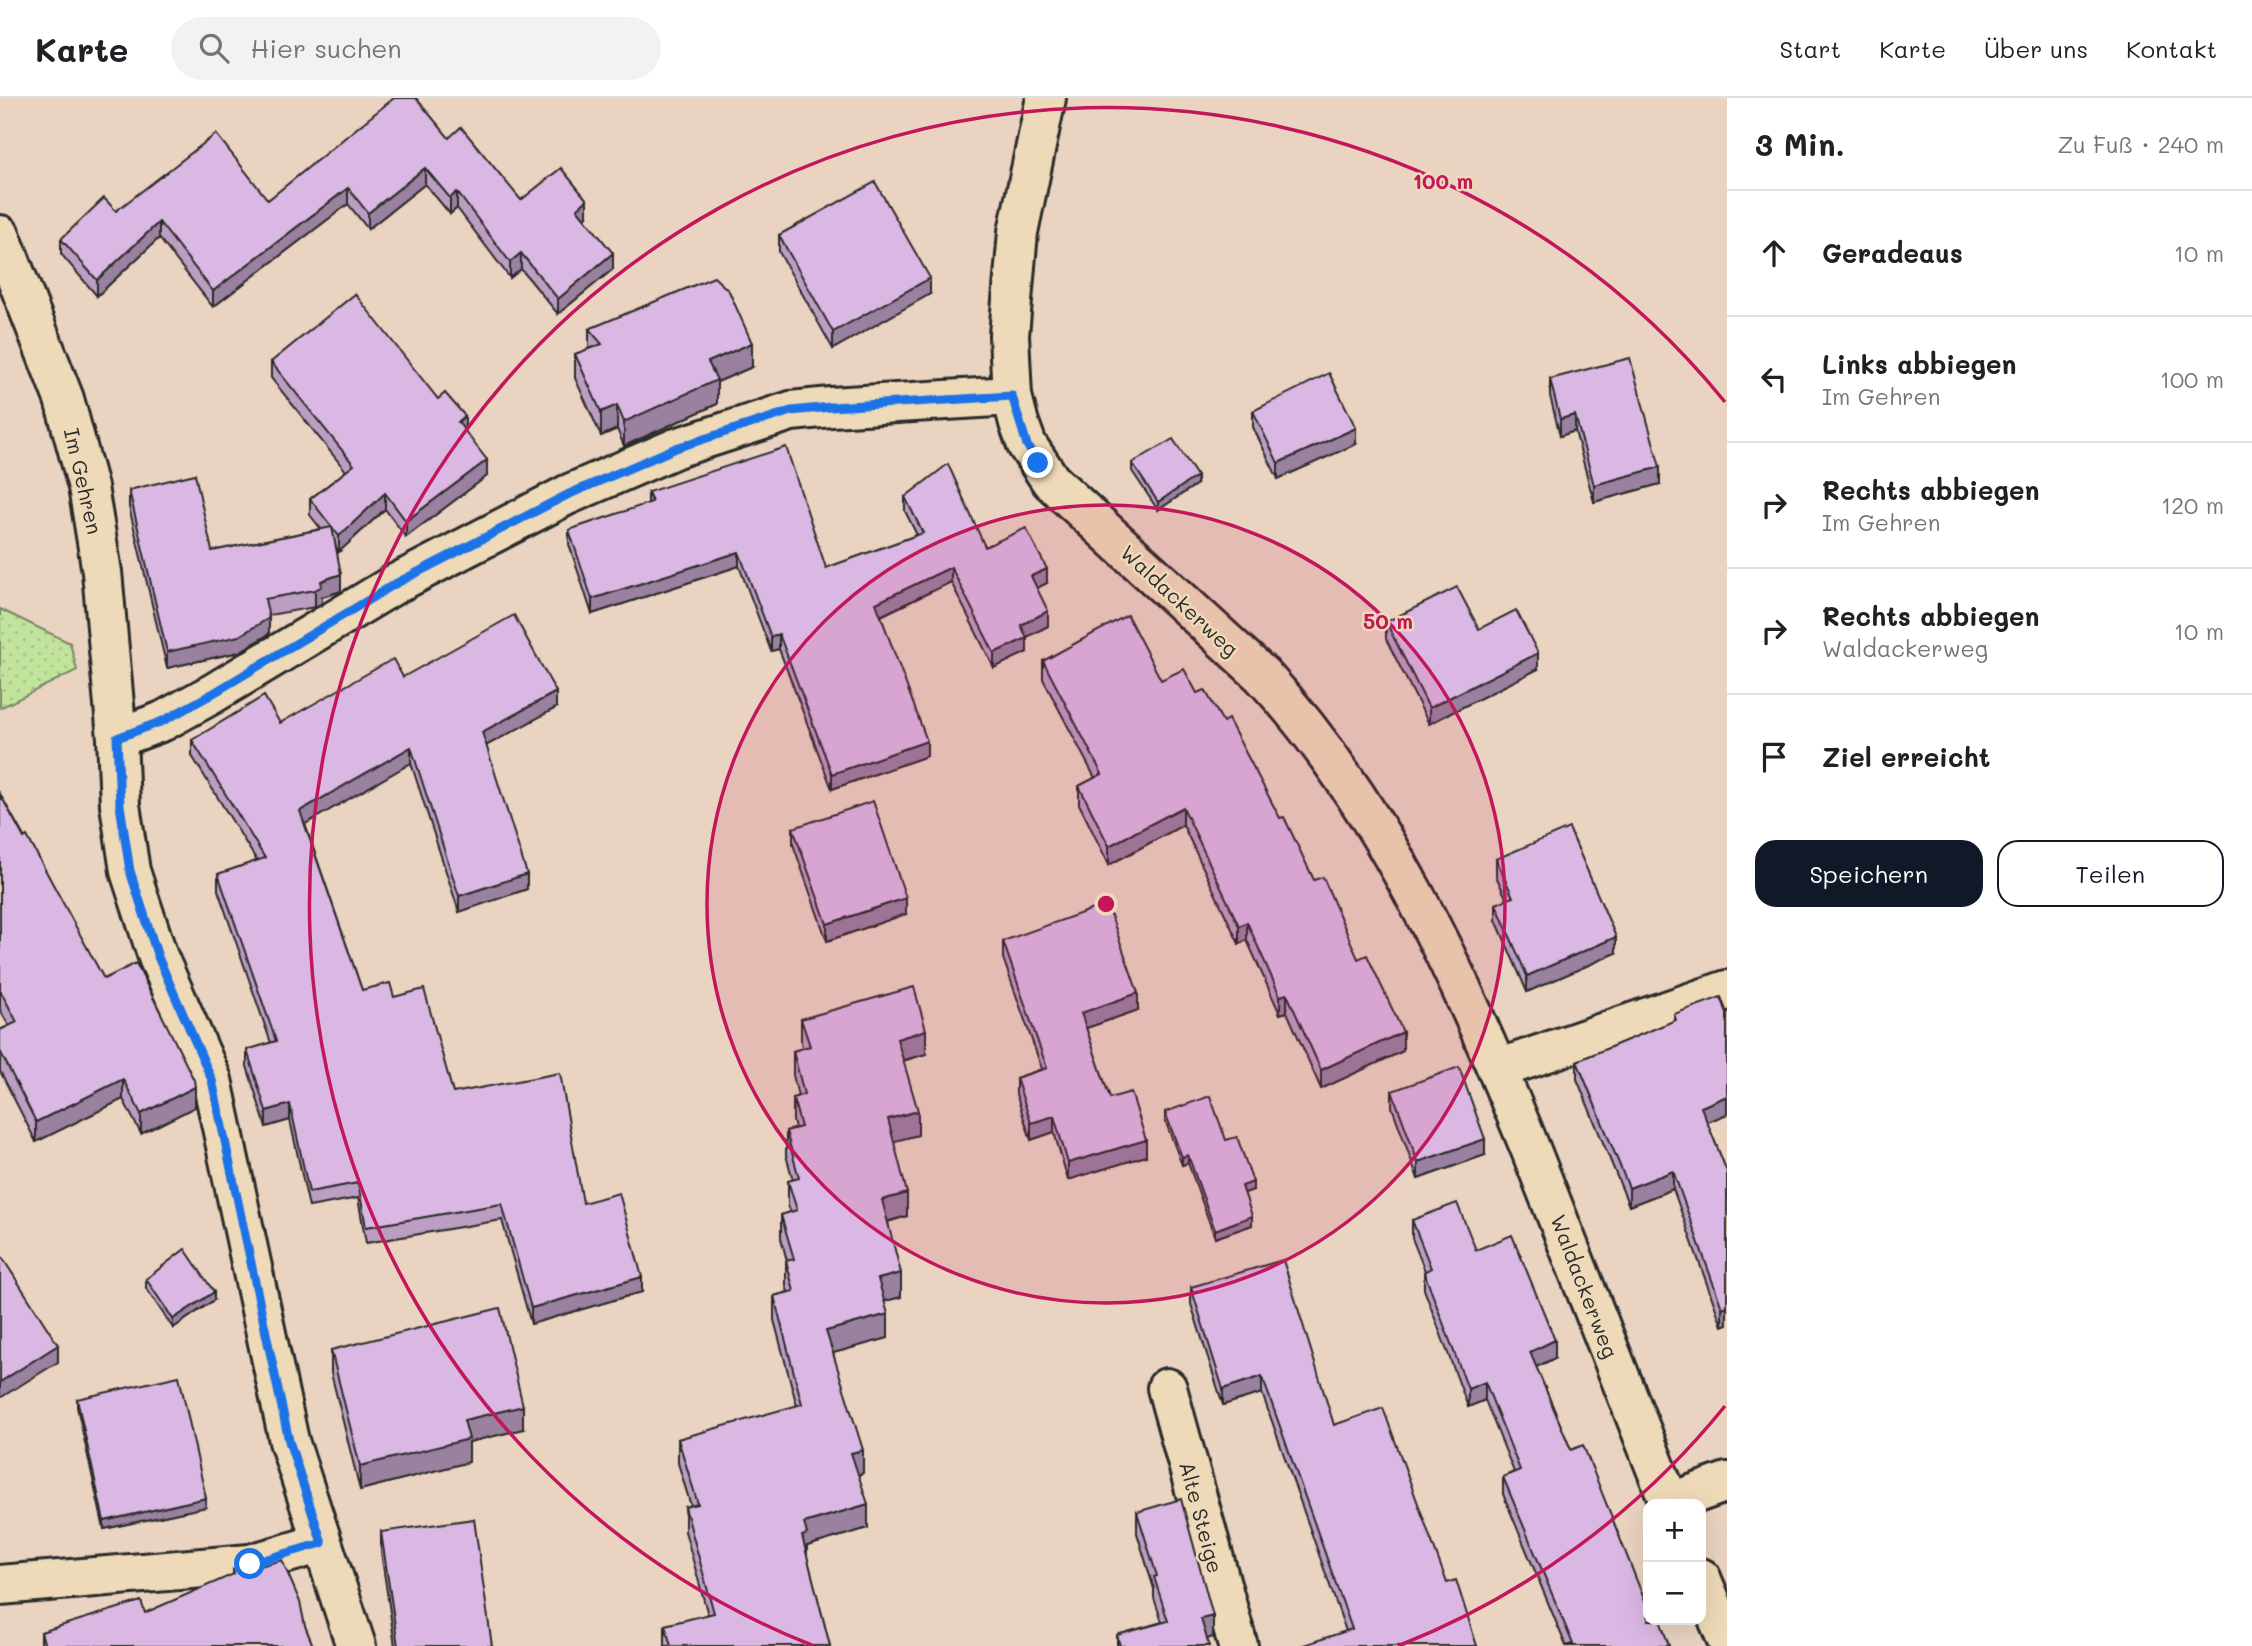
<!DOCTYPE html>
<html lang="de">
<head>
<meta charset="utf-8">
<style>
  body { margin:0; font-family:Mali,sans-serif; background:#f2f2f2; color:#202124 }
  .controls { position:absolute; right:21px; bottom:21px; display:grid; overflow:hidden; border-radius:14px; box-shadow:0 7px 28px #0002 }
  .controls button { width:63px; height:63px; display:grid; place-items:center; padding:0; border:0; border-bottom:2px solid #e0e0e0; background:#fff; color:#202124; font:35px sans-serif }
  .stop { position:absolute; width:21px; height:21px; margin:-16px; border:5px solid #1a73e8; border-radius:50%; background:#fff }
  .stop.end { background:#1a73e8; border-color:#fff; box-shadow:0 2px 7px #0008 }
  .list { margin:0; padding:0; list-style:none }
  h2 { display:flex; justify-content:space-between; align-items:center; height:91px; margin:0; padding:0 28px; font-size:30px }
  h2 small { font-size:23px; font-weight:400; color:#757577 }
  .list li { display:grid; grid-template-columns:46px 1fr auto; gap:21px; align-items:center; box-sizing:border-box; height:126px; padding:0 28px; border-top:2px solid #e0e0e0 }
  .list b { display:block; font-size:26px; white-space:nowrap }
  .list p { margin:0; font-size:23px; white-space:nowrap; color:#757577 }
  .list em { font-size:23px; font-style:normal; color:#757577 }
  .actions { display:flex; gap:14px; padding:21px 28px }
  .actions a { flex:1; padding:16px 0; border:2px solid #111827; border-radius:21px; text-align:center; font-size:24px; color:#111827 }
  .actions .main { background:#111827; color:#fff }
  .icon { flex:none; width:38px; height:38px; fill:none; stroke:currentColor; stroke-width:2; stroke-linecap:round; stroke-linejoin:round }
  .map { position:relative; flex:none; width:1727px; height:1548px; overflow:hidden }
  header { display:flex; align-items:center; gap:42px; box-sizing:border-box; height:98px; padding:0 35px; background:#fff; border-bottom:2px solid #e0e0e0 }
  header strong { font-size:33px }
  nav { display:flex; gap:38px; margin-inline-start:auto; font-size:24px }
  .search { width:490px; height:63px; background:#f2f2f2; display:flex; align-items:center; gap:18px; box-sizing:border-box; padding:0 24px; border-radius:38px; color:#757577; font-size:26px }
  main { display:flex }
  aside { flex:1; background:#fff }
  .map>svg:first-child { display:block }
  .grass { fill:url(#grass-dots); stroke:#768764; stroke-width:2 }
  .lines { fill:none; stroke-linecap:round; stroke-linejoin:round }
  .minor-casing { stroke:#2b2b2b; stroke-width:44 }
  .minor { stroke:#eedab8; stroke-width:38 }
  .wall { fill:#bc9ec3; stroke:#2b2b2b; stroke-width:2 }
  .shaded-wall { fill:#99819f; stroke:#2b2b2b; stroke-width:2 }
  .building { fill:#dbb8e3; stroke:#2b2b2b; stroke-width:2 }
  .route { stroke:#1a73e8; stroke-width:9 }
  .ring { fill:none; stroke:#c2185b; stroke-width:3.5 }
  .labels { text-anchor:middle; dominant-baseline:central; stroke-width:5; stroke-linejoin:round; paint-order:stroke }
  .street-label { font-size:21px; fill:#2b2b2b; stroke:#eedab8 }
  .centre { fill:#c2185b; stroke:#eedab8; stroke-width:3.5 }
  .ring-label { font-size:21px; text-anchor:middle; font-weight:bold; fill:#c2185b; stroke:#eedab8; stroke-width:5; stroke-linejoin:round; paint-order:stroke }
</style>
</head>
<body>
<header>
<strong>Karte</strong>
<div class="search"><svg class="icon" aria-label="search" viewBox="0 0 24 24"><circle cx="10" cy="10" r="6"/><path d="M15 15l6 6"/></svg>Hier suchen</div>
<nav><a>Start</a><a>Karte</a><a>Über uns</a><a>Kontakt</a></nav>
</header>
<main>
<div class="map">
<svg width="1727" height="1548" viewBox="0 0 1727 1548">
  <defs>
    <pattern id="grass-dots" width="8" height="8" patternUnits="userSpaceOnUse" patternTransform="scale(1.75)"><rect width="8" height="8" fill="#c2e39c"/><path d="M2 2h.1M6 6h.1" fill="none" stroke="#a7c387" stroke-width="1.8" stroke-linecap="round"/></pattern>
  </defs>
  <rect width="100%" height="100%" fill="#ead3c1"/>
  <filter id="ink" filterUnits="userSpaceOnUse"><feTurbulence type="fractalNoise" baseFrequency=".0143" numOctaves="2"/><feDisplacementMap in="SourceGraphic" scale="14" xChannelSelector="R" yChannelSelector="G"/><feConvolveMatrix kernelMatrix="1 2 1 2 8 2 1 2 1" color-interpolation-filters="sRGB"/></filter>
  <g filter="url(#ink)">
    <path class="grass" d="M0,511L70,545L77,572L0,610Z"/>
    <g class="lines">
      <defs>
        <g id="minor">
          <path d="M1046,0L1018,134L1009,237L1012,298L1019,325L1027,347L1051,383L1262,577C1386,711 1462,884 1530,1050C1578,1169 1623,1288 1670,1406"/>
          <path d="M0,137L64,301L88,389L102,474L117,640L120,707L130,773L158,859L212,982L289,1343L356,1548"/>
          <path d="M117,640L163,623L212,596L395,486L567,397L676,350L791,313L831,309L1012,298"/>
          <path d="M1498,971L1727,892"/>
          <path d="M1167,1290L1238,1548"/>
          <path d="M1669,1405L1727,1384"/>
          <path d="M1701,1480L1727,1542"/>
          <path d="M0,1487L250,1466L322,1445"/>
        </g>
      </defs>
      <use href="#minor" class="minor-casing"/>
      <use href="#minor" class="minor"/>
    </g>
    <g class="wall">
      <path d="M449,40L521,102L587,118L585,120L613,171L558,216L521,171L510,180L457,110L450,116L425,86L368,131L348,106L213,209L159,140L97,198L61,156V141L116,113L268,102Z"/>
      <path d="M779,137L930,196L833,251L779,154Z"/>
      <path d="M589,231L752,269L717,284V306L624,348L617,331L601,338L575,280V256L589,251Z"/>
      <path d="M271,264L438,301L465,333L487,378L406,439L385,411L339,454L336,449L341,493L322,499V505L315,509L269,517V536L239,554L167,570L129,409V392L212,453L321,431L310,417V401L346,373L271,280Z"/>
      <path d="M1550,281L1660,386L1594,404L1575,333L1560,338L1550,298Z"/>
      <path d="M1253,313L1356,346L1278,381L1253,329Z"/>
      <path d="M1132,365L1197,386L1158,412L1132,373Z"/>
      <path d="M648,394L826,470L917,437L905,413V399L1047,485L1037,490L1048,528L1027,539V554L994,570L951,484L881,518L927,658L832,691L779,551L771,553L739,468L592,516L569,446V432L648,406Z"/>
      <path d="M1386,524L1479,531L1538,571L1429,626L1386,541Z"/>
      <path d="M1043,563L1161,582L1197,595L1223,624L1358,861L1403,953L1321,991L1287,914L1280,916L1247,842L1239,846L1183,727L1109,767L1079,706V688L1095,680L1043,581Z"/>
      <path d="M403,579L556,610L486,647L527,791L459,814L411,665L305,726L362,892L394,899L453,995L583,1105L642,1194L531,1226L502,1122L366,1145L358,1100L309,1109L290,1022L266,1029L247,968V952L271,945L218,792V776L257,763L192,658V642L280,625Z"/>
      <path d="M0,696L104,881L195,1009L141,1036L123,1001L36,1044L0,973V932L9,928L0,912Z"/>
      <path d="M793,730L906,816L827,843L793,746Z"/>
      <path d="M1496,761L1616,855L1527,894L1496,822V806L1507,802L1496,778Z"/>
      <path d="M1003,843L1138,912L1086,930L1110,1000L1146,1058L1068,1082L1054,1034L1031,1042L1016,996V980L1042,971L1003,860Z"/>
      <path d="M1727,915V1016L1707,1024L1727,1074V1226L1722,1228L1673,1091L1629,1108L1577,981V963L1674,923V916Z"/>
      <path d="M801,921L926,956L903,963L918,1037L893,1043L907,1118L888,1124L901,1199L884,1203L888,1240L833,1255L863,1375L858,1377L868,1430L807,1448V1459L830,1548H665V1527L708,1517L685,1433V1409L691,1408L678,1365V1341L797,1308L774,1222V1198L788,1194L786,1187V1163H787L781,1140V1117L791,1114L788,1107V1083L793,1082L786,1057V1033L795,1030L793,1023V1000L798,998L793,977V953L803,950L801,945Z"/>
      <path d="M1392,993L1485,1057L1418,1081L1392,1009Z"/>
      <path d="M1165,1014L1226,1042L1253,1092L1244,1095L1252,1127L1215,1140L1188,1065L1182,1067L1165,1022Z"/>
      <path d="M1412,1122L1476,1152L1555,1260L1536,1269L1571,1352L1648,1522L1566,1548L1503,1396V1379L1514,1374L1485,1302L1468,1309L1424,1191V1174L1425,1173L1412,1140Z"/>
      <path d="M146,1181L214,1202L173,1230L146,1190Z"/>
      <path d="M1191,1189L1334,1327L1447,1485L1477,1548L1346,1533L1262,1295L1223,1307L1191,1206Z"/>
      <path d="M331,1252L523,1331L469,1344V1364L360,1392L331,1275Z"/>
      <path d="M77,1301L206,1409L104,1431L77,1309Z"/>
      <path d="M1137,1414L1213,1539L1207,1541L1209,1548H1117V1537L1162,1524L1154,1500V1491L1137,1435Z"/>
      <path d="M381,1434L492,1548H395L381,1454Z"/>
      <path d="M233,1472L305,1528L313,1548H41V1534L145,1515L233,1477Z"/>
    </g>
    <g class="shaded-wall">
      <path d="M425,70V86L368,131V115Z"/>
      <path d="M348,90V106L213,209V193Z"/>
      <path d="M457,94V110L450,116V100Z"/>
      <path d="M587,102V118L577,127V111Z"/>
      <path d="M159,124V140L97,198V182Z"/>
      <path d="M521,155V171L510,180V164Z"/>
      <path d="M613,155V171L558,216V201Z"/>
      <path d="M930,180V196L833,251V234Z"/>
      <path d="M752,245V269L717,284V306L624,348V324L708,264Z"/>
      <path d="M617,307V331L601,338V314Z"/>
      <path d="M1575,317V333L1560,338V321Z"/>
      <path d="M465,318V334L458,324Z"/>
      <path d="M1356,330V346L1278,381V365Z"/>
      <path d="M487,362V378L406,439V423Z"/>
      <path d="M1660,369V386L1594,404V387Z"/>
      <path d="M1197,378V386L1158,412V404Z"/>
      <path d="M385,395V411L339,454V438Z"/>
      <path d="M739,454V468L592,516V501Z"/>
      <path d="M951,469V484L876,520V505Z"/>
      <path d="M1047,471V485L1031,493V478Z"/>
      <path d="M341,476V493L322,499V505L315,509V492L321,483Z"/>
      <path d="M1048,513V528L1021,542V527Z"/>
      <path d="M269,520V536L239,554L167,570V554Z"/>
      <path d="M779,536V551L771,553V539Z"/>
      <path d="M1027,540V554L994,570V555Z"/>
      <path d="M1538,555V571L1429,626V610Z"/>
      <path d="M556,594V610L482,650V634Z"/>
      <path d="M927,643V658L832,691V676Z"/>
      <path d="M411,649V665L300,729V713Z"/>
      <path d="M1183,709V727L1109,767V748Z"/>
      <path d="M527,776V791L459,814V798Z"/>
      <path d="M906,800V816L827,843V826Z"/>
      <path d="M1247,824V842L1239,846V828Z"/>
      <path d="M1616,839V855L1527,894V878Z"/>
      <path d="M1138,895V912L1081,932V915Z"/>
      <path d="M1287,896V914L1280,916V898Z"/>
      <path d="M926,932V956L897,964V941Z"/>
      <path d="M1403,934V953L1321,991V972Z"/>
      <path d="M123,981V1001L36,1044V1024Z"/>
      <path d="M195,989V1009L141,1036V1016Z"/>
      <path d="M1727,998V1016L1701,1027V1009Z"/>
      <path d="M290,1006V1022L266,1029V1013Z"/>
      <path d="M918,1013V1037L888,1045V1021Z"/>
      <path d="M1054,1018V1034L1031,1042V1025Z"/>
      <path d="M1485,1041V1057L1418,1081V1064Z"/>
      <path d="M1146,1042V1058L1068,1082V1065Z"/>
      <path d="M1188,1057V1065L1182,1067V1059Z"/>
      <path d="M1673,1073V1091L1629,1108V1090Z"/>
      <path d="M1253,1084V1092L1242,1096V1088Z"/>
      <path d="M907,1095V1118L882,1125V1102Z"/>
      <path d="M1252,1118V1127L1215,1140V1132Z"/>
      <path d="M901,1175V1199L878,1205V1181Z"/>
      <path d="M642,1179V1194L531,1226V1210Z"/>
      <path d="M214,1194V1202L173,1230V1221Z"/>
      <path d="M1727,1208V1226L1722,1228V1210Z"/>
      <path d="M888,1216V1240L826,1257V1233Z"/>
      <path d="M1555,1242V1260L1530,1272V1254Z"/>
      <path d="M58,1247V1264L0,1300V1284Z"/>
      <path d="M1262,1278V1295L1223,1307V1291Z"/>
      <path d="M1485,1284V1302L1468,1309V1291Z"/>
      <path d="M523,1308V1331L469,1344V1364L360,1392V1368L464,1322Z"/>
      <path d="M863,1352V1375L851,1379V1355Z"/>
      <path d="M206,1400V1409L104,1431V1423Z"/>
      <path d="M868,1406V1430L807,1448V1460L802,1438L804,1425Z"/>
      <path d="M1213,1518V1539L1201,1543V1521Z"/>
    </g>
    <g class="building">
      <path d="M394,0H416L449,40L461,29L521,102L561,70L587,102L577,111L613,155L558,201L521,155L510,164L457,94L450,100L425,70L368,115L348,90L213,193L159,124L97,182L61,141L104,100L116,113L216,36L268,102Z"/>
      <path d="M875,84L930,180L833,234L779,137Z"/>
      <path d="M714,179L729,193L752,245L708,264L717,282L624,324L617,307L601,314L575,256L602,246L589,231Z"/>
      <path d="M355,196L438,301L445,295L465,318L458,324L487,362L406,423L385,395L339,438L310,401L354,367L271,264Z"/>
      <path d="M1630,260L1660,369L1594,387L1575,317L1560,321L1550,281Z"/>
      <path d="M1329,275L1356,330L1278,365L1253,313Z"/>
      <path d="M1173,341L1197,378L1158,404L1132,365Z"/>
      <path d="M786,349L826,470L923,435L905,399L948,366L985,449L1026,430L1047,471L1031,478L1048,513L1021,527L1027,540L994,555L951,469L876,505L927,643L832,676L779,536L771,539L739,454L592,501L569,432L652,404L648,394Z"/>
      <path d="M195,376L212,453L332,429L341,476L321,483L322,488L315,492L265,501L269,520L239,538L167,554L129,392Z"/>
      <path d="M1457,489L1479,531L1516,512L1538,555L1429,610L1386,524Z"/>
      <path d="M514,517L556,594L482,634L527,776L459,798L411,649L300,713L362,892L390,885L394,899L424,891L453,995L560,975L583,1105L619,1095L642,1179L531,1210L502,1106L366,1129L358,1085L309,1094L290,1006L266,1013L247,952L276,943L218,776L265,760L192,642L264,598L280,625L393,561L403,579Z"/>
      <path d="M1127,517L1161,582L1184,571L1197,595L1205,592L1223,624L1228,621L1280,720L1284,719L1314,782L1323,779L1358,861L1367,857L1403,934L1321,972L1287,896L1280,898L1247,824L1239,828L1183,709L1109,748L1079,688L1102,676L1043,563Z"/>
      <path d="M0,696L24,740L27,738L104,881L136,865L194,982L195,989L141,1016L123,981L36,1024L0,953V932L17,924L0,892Z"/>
      <path d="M873,703L906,800L827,826L793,730Z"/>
      <path d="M1569,730L1616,839L1527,878L1496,806L1513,799L1496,761Z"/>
      <path d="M1107,806L1138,895L1081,915L1110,1000L1131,994L1146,1042L1068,1065L1054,1018L1031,1025L1016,980L1047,970L1003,843Z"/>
      <path d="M914,889L926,932L897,941L918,1013L888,1021L907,1095L882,1102L901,1175L878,1181L888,1216L826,1233L863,1352L851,1355L868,1406L804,1425L807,1436L802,1438L830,1548H671L665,1527L714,1515L685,1409L698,1406L678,1341L802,1306L774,1198L794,1193L786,1163L794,1161L781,1117L797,1112L788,1083L799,1080L786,1033L801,1029L793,1000L804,996L793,953L810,948L801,921Z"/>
      <path d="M1721,899L1727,915V998L1701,1009L1727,1074V1208L1722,1210L1673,1073L1629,1090L1577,963L1676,922L1674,916Z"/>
      <path d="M1459,969L1485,1041L1418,1064L1392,993Z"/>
      <path d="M1210,998L1226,1042L1237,1039L1253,1084L1242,1088L1252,1118L1215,1132L1188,1057L1182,1059L1165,1014Z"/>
      <path d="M1457,1105L1476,1152L1512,1137L1555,1242L1530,1254L1571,1352L1583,1347L1648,1511V1522H1660L1669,1548H1566L1573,1546L1503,1379L1520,1372L1485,1284L1468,1291L1424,1174L1431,1170L1412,1122Z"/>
      <path d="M185,1151L214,1194L173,1221L146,1181Z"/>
      <path d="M0,1156L58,1247L0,1284Z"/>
      <path d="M1283,1162L1334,1327L1383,1310L1447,1485L1456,1482L1477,1548H1301L1352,1531L1262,1278L1223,1291L1191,1189Z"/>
      <path d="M500,1210L523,1308L464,1322L469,1341L360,1368L331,1252Z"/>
      <path d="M179,1278L206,1400L104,1423L77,1301Z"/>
      <path d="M1181,1401L1213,1518L1201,1521L1209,1548H1120L1117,1537L1168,1523L1154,1479L1157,1478L1137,1414Z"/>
      <path d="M474,1421L492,1548H398L381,1434Z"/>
      <path d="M282,1462L300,1504L305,1528L313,1548H45L41,1534L141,1503L145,1515L234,1476L233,1472L256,1469Z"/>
    </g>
  </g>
  <g class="lines" filter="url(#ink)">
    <path class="route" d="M250,1466L322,1445L289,1343L212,982L158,859L130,773L120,707L117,640L163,623L212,596L395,486L567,397L676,350L791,313L831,309L1012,298L1027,347L1038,365"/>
  </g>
  <circle cx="1106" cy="806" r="399" fill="#c2185b" fill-opacity=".12"/>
  <g class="ring">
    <circle cx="1106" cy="806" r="399"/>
    <path d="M1725 1308A797 797 0 0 1 1398 1548M814 1548A797 797 0 1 1 1725 304"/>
  </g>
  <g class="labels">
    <g class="street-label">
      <text transform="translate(84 383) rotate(77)">Im Gehren</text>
      <text transform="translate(1180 502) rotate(43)">Waldackerweg</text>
      <text transform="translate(1585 1188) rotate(69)">Waldackerweg</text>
      <text transform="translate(1202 1419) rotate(75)">Alte Steige</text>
    </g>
  </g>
  <circle cx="1106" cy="806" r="10" class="centre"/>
  <g class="ring-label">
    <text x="1443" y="91">100 m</text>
    <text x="1388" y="531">50 m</text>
  </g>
</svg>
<div class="controls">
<button>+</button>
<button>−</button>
</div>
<div class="stop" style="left:250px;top:1466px"></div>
<div class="stop end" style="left:1038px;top:365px"></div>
</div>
<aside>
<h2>3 Min.<small>Zu Fuß · 240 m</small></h2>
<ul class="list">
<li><svg class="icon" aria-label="ahead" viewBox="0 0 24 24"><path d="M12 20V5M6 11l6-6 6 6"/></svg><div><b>Geradeaus</b></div><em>10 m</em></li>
<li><svg class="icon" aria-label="left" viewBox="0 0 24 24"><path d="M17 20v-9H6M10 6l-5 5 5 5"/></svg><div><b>Links abbiegen</b><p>Im Gehren</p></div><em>100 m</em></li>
<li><svg class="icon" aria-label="right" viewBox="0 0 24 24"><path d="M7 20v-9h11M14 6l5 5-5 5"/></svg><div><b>Rechts abbiegen</b><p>Im Gehren</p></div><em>120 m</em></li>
<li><svg class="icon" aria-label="right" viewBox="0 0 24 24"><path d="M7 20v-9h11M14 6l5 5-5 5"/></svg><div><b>Rechts abbiegen</b><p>Waldackerweg</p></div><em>10 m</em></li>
<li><svg class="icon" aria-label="arrive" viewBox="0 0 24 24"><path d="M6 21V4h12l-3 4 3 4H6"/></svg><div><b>Ziel erreicht</b></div></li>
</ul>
<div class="actions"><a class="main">Speichern</a><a>Teilen</a></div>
</aside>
</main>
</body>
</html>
